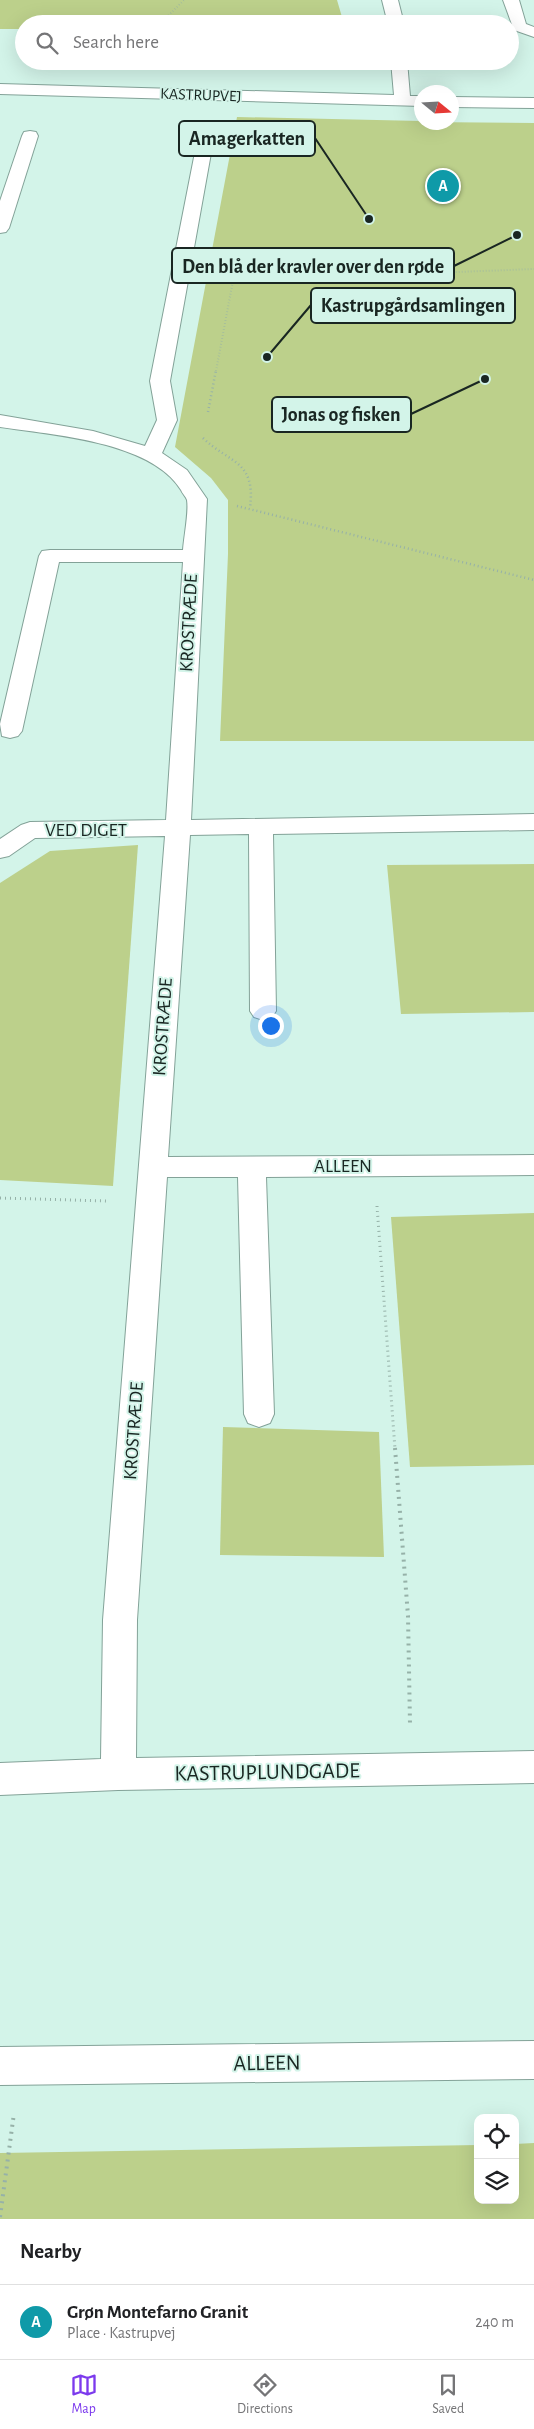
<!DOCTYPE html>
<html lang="en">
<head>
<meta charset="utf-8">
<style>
  body { margin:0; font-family:"Alegreya Sans",sans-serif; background:#f2f2f2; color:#202124 }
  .controls { position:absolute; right:15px; bottom:15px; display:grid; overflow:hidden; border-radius:10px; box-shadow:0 5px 20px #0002 }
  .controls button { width:45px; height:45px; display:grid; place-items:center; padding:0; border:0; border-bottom:1px solid #e0e0e0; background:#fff; color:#202124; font:25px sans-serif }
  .compass { position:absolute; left:414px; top:85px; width:45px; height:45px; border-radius:50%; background:#fff; box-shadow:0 5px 20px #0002; rotate:108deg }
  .you { position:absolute; left:270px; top:1025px; width:18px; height:18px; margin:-12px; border:4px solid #fff; border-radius:50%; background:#1a73e8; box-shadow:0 0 0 8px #1a73e833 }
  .badge { display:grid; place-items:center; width:32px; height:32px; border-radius:50%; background:#7c3aed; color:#fff; font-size:16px; font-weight:700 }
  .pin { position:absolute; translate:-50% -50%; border:2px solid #fff; box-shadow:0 1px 5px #0006 }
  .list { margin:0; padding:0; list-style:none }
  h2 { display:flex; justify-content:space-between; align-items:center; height:65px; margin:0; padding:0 20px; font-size:21px }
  h2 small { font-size:16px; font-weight:400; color:#757577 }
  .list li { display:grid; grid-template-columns:32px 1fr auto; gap:15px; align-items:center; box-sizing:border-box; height:75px; padding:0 20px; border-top:1px solid #e0e0e0 }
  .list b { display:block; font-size:19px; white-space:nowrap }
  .list p { margin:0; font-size:16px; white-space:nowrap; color:#757577 }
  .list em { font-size:16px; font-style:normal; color:#757577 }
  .icon { flex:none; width:28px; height:28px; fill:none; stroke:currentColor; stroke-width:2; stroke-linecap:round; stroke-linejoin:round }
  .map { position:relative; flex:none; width:534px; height:2219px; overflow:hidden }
  .search { position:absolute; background:#fff; box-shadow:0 5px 20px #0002; left:15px; right:15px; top:15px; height:55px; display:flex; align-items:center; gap:12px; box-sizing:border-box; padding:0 18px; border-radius:28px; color:#757577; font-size:19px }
  .sheet { height:140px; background:#fff }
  nav { display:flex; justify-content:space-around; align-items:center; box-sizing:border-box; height:70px; border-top:1px solid #e0e0e0; background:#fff; font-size:14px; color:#757577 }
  nav a { display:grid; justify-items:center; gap:2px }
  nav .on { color:#7c3aed }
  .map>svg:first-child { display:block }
  .green { fill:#bcd08b }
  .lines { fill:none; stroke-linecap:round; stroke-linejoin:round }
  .minor-casing { stroke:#83a298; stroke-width:2 }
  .path-far3 { stroke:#96b1a8; stroke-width:2; stroke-dasharray:0.5 2.5; stroke-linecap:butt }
  .path-far2 { stroke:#96b1a8; stroke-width:2.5; stroke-dasharray:1 3; stroke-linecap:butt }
  .path-far1 { stroke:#96b1a8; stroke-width:3; stroke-dasharray:1 4; stroke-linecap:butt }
  .path { stroke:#96b1a8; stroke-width:4; stroke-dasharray:2 5; stroke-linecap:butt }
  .minor { fill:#fff; fill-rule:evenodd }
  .labels { text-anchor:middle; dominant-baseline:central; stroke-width:4; stroke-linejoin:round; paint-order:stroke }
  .far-street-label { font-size:16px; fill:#192622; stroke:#d3f4e9 }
  .street-label { font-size:19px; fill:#192622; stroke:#d3f4e9 }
  .near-street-label { font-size:22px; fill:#192622; stroke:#d3f4e9 }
  .leader { fill:none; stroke:#192622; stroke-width:2 }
  .callout-dot { fill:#192622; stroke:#d3f4e9; stroke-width:2 }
  .callout { fill:#d3f4e9; stroke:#192622; stroke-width:2 }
  .callout-label { font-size:20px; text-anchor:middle; font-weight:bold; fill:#192622 }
</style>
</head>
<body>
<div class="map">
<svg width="534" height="2219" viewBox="0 0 534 2219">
  <rect width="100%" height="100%" fill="#d3f4e9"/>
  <g class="green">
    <path d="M0,0H337L344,24H24V29H0Z"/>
    <path d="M237,117L421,121L422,122L534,123V741H220L228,554V500L211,478L175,447Z"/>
    <path d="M138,845L113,1186L0,1180V883L50,851Z"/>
    <path d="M534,864V1012L401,1014L387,865Z"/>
    <path d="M534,1213V1465L410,1467L391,1217Z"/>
    <path d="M223,1427L379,1432L384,1557L220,1555Z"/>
    <path d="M534,2143V2219H0V2153L478,2145V2200H515V2144Z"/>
  </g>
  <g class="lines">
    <defs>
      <g id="minor">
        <path d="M382,0H398L404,24H388Z"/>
        <path d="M503,0H519L526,24L534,27V37L514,30Z"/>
        <path d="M391,61H407L410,96H422V106L0,94V84L394,95Z"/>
        <path d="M452,97L534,98V108L452,107Z"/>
        <path d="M30,131L36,132L38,136L9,228L6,232L0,233V201L22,136L24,132Z"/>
        <path d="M205,137L211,138L213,142L170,381L177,420L162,453L187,470L207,499L191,820L534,814V830L273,834L276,1011L272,1017L263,1020L254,1017L250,1011L249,834L190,835L168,1157L534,1155V1175L266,1177L274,1414L270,1423L259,1427L248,1423L244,1414L238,1177H167L137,1620L136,1758L534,1751V1783L118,1790L0,1795V1763L101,1759L103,1620L165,836L35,838L9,856L0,858V839L21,825L30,822L166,820L183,562H59L22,731L18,736L10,738L2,736L0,724L39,556L42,551L50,550H183C184,536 189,512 187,500C186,497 182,493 181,490C151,441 52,435 0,427V415L93,431L145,446L157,420L150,381L197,142L199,138Z"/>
        <path d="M534,2041V2079L0,2085V2047Z"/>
      </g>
    </defs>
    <use href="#minor" class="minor-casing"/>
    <g class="path-far3">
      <path d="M160,24L184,0"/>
      <path d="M216,371L235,270L313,267L405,274L534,269"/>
    </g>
    <g class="path-far2">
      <path d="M208,412L216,370"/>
      <path d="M203,438C230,464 256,460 250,508"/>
      <path d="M237,506L534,580"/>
    </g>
    <g class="path-far1">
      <path d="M0,1198L107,1201"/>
      <path d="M377,1206L395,1449"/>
    </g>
    <g class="path">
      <path d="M395,1448L408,1616L410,1724"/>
      <path d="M0,2217L14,2113"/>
    </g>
    <use href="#minor" class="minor"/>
  </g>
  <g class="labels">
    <g class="far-street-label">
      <text transform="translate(201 95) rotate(2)">KASTRUPVEJ</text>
    </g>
    <g class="street-label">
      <text transform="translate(189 623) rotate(-87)">KROSTRÆDE</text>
      <text x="86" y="830">VED DIGET</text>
      <text transform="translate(163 1027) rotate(-86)">KROSTRÆDE</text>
      <text x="343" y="1166">ALLEEN</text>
      <text transform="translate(134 1431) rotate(-86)">KROSTRÆDE</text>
    </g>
    <g class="near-street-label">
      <text transform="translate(267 1772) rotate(-1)">KASTRUPLUNDGADE</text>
      <text transform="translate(267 2063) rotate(-1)">ALLEEN</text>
    </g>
  </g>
  <path class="leader" d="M369 219L315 138M517 235L454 266M267 357L311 305M485 379L411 414"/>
  <g class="callout-dot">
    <circle cx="369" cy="219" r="5"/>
    <circle cx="517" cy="235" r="5"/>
    <circle cx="267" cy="357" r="5"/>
    <circle cx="485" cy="379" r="5"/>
  </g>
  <g class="callout">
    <rect x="179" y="121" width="136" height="35" rx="5"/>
    <rect x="172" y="248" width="282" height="35" rx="5"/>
    <rect x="311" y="288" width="204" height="35" rx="5"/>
    <rect x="272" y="397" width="139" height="35" rx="5"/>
  </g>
  <g class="callout-label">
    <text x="247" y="145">Amagerkatten</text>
    <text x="313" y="273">Den blå der kravler over den røde</text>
    <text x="413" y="312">Kastrupgårdsamlingen</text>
    <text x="341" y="421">Jonas og fisken</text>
  </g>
</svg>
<div class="controls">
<button><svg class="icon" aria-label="locate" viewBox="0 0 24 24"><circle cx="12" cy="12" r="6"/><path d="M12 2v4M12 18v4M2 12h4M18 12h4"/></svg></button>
<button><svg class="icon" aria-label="layers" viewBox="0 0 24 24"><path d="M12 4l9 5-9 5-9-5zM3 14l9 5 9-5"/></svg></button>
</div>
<svg class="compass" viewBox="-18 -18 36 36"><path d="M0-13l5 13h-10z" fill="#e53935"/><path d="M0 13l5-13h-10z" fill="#757577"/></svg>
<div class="you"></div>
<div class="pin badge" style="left:443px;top:186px;background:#0f9aa8">A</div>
<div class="search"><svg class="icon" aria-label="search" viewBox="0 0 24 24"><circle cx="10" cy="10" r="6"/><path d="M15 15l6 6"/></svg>Search here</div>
</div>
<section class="sheet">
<h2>Nearby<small></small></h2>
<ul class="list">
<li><span class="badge" style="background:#0f9aa8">A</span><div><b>Grøn Montefarno Granit</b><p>Place · Kastrupvej</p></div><em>240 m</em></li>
</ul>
</section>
<nav>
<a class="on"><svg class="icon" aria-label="map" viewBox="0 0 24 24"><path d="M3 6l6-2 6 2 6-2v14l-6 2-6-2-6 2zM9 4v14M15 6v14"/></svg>Map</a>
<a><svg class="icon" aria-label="directions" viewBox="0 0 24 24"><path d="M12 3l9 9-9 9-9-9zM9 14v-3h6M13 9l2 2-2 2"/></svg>Directions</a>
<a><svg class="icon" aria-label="saved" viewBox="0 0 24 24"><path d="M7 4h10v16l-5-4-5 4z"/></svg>Saved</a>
</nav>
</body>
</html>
